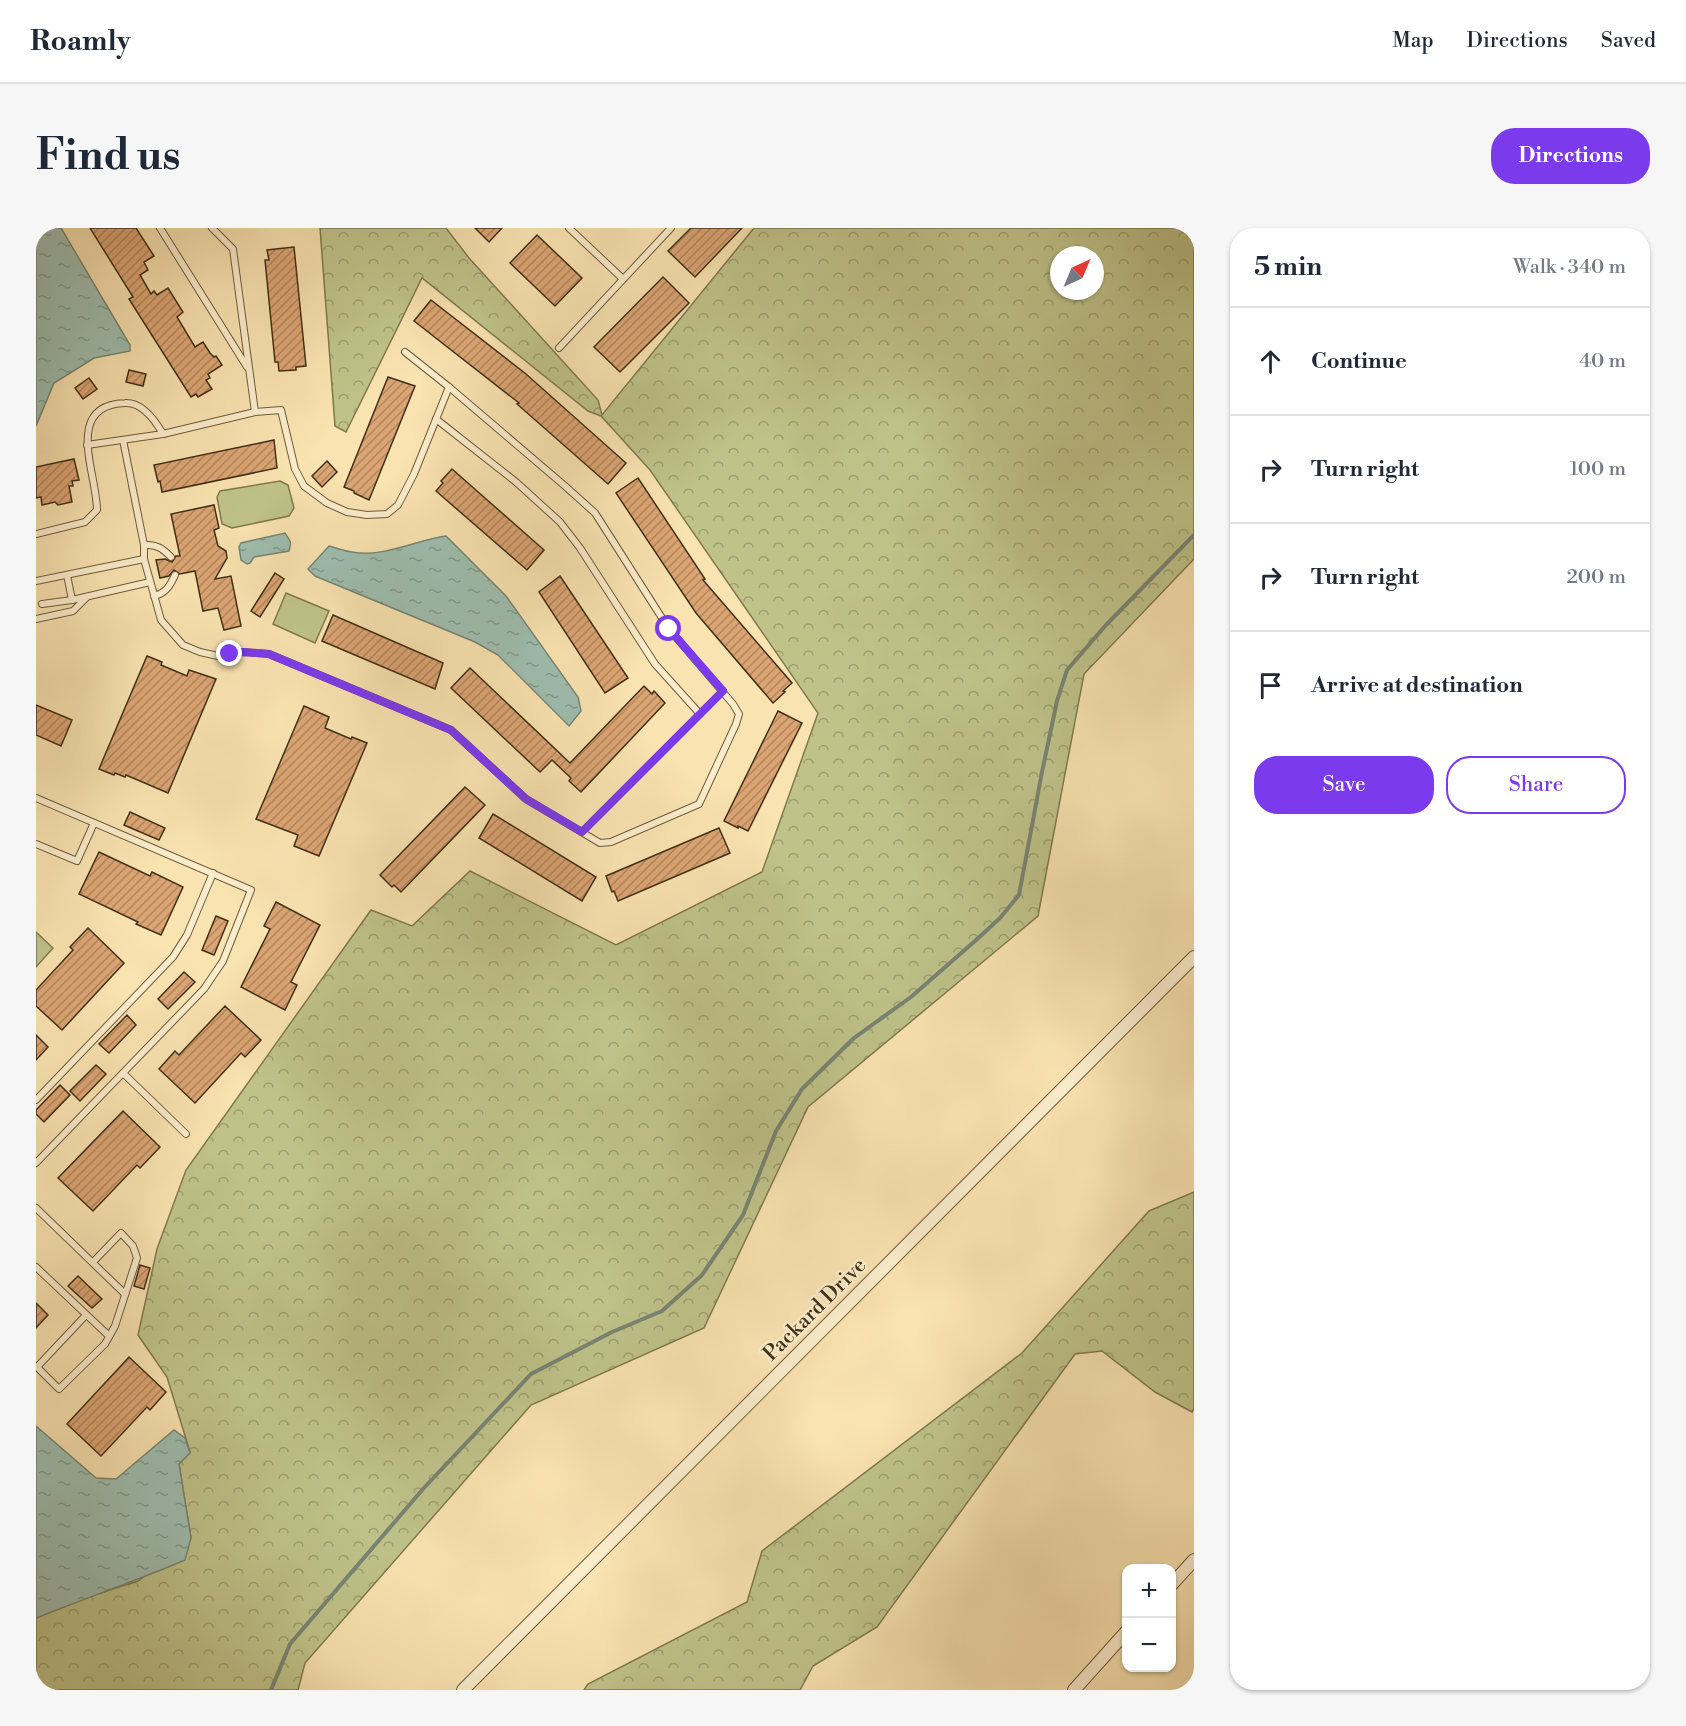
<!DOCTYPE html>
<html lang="en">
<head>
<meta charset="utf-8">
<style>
  body { margin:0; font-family:"Libre Bodoni",serif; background:#f6f6f7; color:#1f2937 }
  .controls { position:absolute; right:18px; bottom:18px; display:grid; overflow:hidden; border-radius:12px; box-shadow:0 2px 4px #0004 }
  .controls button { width:54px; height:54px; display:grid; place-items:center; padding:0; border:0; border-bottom:2px solid #e0e1e3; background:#fff; color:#1f2937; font:30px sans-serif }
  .compass { position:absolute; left:1014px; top:18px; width:54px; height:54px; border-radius:50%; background:#fff; box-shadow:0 2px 4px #0004; rotate:44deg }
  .stop { position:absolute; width:18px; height:18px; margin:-14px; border:4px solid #7c3aed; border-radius:50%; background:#fff }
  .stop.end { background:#7c3aed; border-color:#fff; box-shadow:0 2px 6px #0008 }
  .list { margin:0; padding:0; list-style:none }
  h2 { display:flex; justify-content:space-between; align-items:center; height:78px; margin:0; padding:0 24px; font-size:26px }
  h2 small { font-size:20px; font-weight:400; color:#747a83 }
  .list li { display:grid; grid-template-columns:39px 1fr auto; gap:18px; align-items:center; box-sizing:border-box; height:108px; padding:0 24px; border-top:2px solid #e0e1e3 }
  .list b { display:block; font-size:22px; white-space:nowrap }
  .list em { font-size:20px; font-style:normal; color:#747a83 }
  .actions { display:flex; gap:12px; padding:18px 24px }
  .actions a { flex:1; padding:14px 0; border:2px solid #7c3aed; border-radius:24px; text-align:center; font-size:21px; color:#7c3aed }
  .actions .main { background:#7c3aed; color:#fff }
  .icon { flex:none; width:33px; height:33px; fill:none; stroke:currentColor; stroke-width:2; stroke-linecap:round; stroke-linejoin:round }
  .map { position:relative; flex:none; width:1158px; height:1462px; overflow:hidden; border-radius:24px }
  header { display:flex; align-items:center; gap:36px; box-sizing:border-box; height:84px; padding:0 30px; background:#fff; border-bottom:2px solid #e0e1e3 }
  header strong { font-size:28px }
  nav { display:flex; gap:33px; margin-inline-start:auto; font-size:21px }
  .intro { display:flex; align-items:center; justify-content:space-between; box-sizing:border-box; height:144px; padding:0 36px }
  h1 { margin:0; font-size:42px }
  .button { padding:15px 27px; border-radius:24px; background:#7c3aed; color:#fff; font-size:21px; font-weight:700 }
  main { display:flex; gap:36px; padding:0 36px }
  aside { flex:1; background:#fff; border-radius:24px; box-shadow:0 2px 4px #0004 }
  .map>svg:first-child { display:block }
  .grass { fill:#bfc38a; stroke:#807950; stroke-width:1.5 }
  .forest { fill:url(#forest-crowns); stroke:#807950; stroke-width:1.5; fill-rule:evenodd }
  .water { fill:url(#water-ripples); stroke:#788573; stroke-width:1.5 }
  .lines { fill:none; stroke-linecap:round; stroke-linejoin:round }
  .stream { stroke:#788573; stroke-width:4 }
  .building { fill:url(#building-hatch); stroke:#402f17; stroke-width:1.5 }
  .lane-casing { stroke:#6e5c3e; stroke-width:8 }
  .street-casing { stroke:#6e5c3e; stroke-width:14 }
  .lane { stroke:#fbedcc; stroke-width:6 }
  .street { stroke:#fbedcc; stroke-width:12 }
  .route { stroke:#7c3aed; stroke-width:8 }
  .labels { text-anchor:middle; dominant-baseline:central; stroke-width:5; stroke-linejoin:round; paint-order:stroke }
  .street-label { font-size:21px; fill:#402f17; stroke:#fbedcc }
</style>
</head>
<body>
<header>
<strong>Roamly</strong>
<nav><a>Map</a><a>Directions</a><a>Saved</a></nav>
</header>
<div class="intro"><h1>Find us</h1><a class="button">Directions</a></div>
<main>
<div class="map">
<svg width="1158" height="1462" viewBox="0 0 1158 1462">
  <defs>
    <pattern id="forest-crowns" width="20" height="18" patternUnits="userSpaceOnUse" patternTransform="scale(1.5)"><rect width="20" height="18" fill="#bfc38a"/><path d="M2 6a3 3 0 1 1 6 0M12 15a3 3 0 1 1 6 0" fill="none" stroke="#9d9f70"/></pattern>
    <pattern id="water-ripples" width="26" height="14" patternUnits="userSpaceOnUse" patternTransform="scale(1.5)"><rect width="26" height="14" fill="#9ebeb0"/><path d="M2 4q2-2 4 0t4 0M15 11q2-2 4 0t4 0" fill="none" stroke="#829b8e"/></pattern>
    <pattern id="building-hatch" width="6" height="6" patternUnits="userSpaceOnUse" patternTransform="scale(1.5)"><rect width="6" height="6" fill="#dba473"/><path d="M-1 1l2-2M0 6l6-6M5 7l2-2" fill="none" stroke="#b3865d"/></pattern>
  </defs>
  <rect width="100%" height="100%" fill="#f9e3b1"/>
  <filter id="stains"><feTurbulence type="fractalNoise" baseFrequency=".00333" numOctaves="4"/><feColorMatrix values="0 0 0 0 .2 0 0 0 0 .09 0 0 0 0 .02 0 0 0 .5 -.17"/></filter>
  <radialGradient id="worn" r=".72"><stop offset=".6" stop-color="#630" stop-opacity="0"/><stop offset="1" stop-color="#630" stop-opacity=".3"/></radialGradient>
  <g class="grass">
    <path d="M244,253L252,257L258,280L253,288L196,300L186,296L181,269L184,263Z"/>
    <path d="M250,365L293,383L279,415L237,396Z"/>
    <path d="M0,704L17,720L0,739Z"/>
  </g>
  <g class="forest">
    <path d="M284,0H410L433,30L562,172L566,187L718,0H1158V331L1048,446L1002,688L772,879L668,1100L495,1177L269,1435L262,1462H0V1390L58,1367L102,1353L155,1310L143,1236L154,1224L131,1149L102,1107L121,1021L150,942L335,682L376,698L434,643L580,717L726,644L782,485L614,242L565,188L552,183L386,50L310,204L299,198ZM1023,27H1059V63H1023Z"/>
    <path d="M1158,964V1181L1156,1184L1119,1164L1066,1123L1039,1126L841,1399L777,1438L764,1462H548L552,1456L711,1374L726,1323L986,1125L1113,983Z"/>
  </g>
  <g class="water">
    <path d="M0,0H25L94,117V123L58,130L18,155L0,198Z"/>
    <path d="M249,305C254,314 256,311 253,323L218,329L214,335L211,336L205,332L203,319L205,315Z"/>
    <path d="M410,308L470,368L542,469L545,483L533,498L462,427L439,414L279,348L272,341L293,318C301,320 308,323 316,324C347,330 380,312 410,308Z"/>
    <path d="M0,1198L60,1250L80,1251L138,1202L149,1210L154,1225L143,1236L155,1310L149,1332C100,1353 50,1370 0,1390Z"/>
  </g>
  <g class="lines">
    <path class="stream" d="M235,1462L254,1416L387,1261L495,1146L576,1104L626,1083L666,1047L707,987L740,903L766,861L818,810L875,769L939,713L964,690L983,667L1006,544L1021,473L1031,442L1070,397L1158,307"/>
  </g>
  <g class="building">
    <path d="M54,0H100L118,28L108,34L112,42L104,47L115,66L118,63L121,67L132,60L147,84L141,89L159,119L167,114L174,125L178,129L180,128L186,137L172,146L174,150L170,152L176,161L162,169L160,166L155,169L93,71L97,69Z"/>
    <path d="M439,0H466L453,14Z"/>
    <path d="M655,0H706L659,49L632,23Z"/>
    <path d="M501,7L546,50L519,78L474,35Z"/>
    <path d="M258,19L270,138L260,139V142L243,143L242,134H239L229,32H233L231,22Z"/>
    <path d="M627,49L653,75L584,144L558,119Z"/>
    <path d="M395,72L490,146L590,235L572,256L481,176L483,175L378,93Z"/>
    <path d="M93,142L110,146L107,158L90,154Z"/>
    <path d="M352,149L379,158L333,272L318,265V263L308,259Z"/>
    <path d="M53,150L61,161L47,171L39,160Z"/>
    <path d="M238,212L241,240L126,264L124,253L122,254L118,237Z"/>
    <path d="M38,231L43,252L36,253L37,258H33L36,274L22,277L19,274L6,277L5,269L0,270V239Z"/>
    <path d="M291,233L301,244L286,259L276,248Z"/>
    <path d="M416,241L508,322L491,342L400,263L407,255L405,253Z"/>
    <path d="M602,250L669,351L667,352L756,455L747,463L749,464L737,475L660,385L580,265Z"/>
    <path d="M178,277L183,300L178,302L182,318L190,323L191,330L179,351L195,348L205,398L188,402L182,380L167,383L159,343L144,346L138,342L133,348L124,350L120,332L129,331L136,334L140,328H144L135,286Z"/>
    <path d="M239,345L248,351L224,389L215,383Z"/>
    <path d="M524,348L592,450L569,465L503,364Z"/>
    <path d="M297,387L407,435L399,461L286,413Z"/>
    <path d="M111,428L126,434L125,437L151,448L153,442L180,451L132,565L90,547L89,549L79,545L78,547L63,541Z"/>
    <path d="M434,440L534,535L608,458L616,466L618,463L629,475L545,564L533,553L535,550L516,532L504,544L415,460Z"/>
    <path d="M0,477L36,492L25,518L0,507Z"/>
    <path d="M268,478L293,489L289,500L315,511L316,509L331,515L283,628L258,618L262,607L220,591Z"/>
    <path d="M742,483L766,495L712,603L702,598V600L688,593Z"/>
    <path d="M429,559L449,577L365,664L358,657L356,659L344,647Z"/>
    <path d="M94,584L129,600L123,612L88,597Z"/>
    <path d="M457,586L560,649L546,673L443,610Z"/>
    <path d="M683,600L694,625L582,673L578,663L576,664L570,648Z"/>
    <path d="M63,624L114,648L116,644L147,659L125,707L100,696L102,694L43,666Z"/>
    <path d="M240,674L284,697L255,754L261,757L249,782L205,759L234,701L228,698Z"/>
    <path d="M180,688L192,693L178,727L166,722Z"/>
    <path d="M52,700L88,735L26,802L0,778V762L37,722L34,719Z"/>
    <path d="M148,744L159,754L132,781L122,771Z"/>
    <path d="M189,778L225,812L209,829L205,825L159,875L123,841L139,823L143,827Z"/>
    <path d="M91,787L100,797L73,825L63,816Z"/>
    <path d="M0,807L12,819L0,832Z"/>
    <path d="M60,837L70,846L44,873L34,863Z"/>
    <path d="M24,857L34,867L8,894L0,886V882Z"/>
    <path d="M87,883L124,919L104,940L101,937L57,983L22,950Z"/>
    <path d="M104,1037L114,1040L108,1061L98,1058Z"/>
    <path d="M42,1048L66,1071L56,1080L32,1058Z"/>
    <path d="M0,1075L12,1087L0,1100Z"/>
    <path d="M93,1129L130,1164L114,1182L111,1179L65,1228L31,1196Z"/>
  </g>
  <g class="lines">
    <defs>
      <g id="lane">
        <path d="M124,0L211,139"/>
        <path d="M176,0L197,21L219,184"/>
        <path d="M533,0L587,51"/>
        <path d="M523,120L635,0"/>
        <path d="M400,191L480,254L524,294L544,320L619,436L664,486"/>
        <path d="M87,212L108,317V331L125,392L147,417L164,424L182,428L207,424L233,426L415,502L490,571L564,615L575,614L663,576L700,496L703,486L697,476L633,401L559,285L529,258L413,159L369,124"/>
        <path d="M51,217L127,206"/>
        <path d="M0,306L49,294L61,282C61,246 27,177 89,175C106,174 119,192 127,206L219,184L245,182L259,241L268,258L291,275L311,284L331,287L351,286L362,277L378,246L413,159"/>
        <path d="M108,317C121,316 127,321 135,329"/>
        <path d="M31,347L36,372"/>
        <path d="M0,353L108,331"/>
        <path d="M118,368C130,365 134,358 139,347"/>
        <path d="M6,376L36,372L114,354"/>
        <path d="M0,391L37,383L50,370"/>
        <path d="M0,570L215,662L187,733L168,761L0,935"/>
        <path d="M546,604L687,463"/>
        <path d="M0,616L41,633L58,595"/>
        <path d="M87,845L150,906"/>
        <path d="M0,872L137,729L151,707L177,645"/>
        <path d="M0,980L89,1066"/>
        <path d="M0,1039L73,1108"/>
        <path d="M50,1087L1,1139L23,1161L69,1116L79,1098L101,1030L97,1018L85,1005L57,1034"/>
      </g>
      <g id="street">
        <path d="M1136,1356L1158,1332"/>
        <path d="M427,1462L1158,729"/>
        <path d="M1038,1462L1090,1404"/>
      </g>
    </defs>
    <use href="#lane" class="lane-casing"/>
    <use href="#street" class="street-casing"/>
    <use href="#lane" class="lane"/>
    <use href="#street" class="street"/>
  </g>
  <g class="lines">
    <path class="route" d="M194,426L207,424L233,426L415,502L490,571L546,604L687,463L633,401"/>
  </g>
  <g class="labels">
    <g class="street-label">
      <text transform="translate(779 1082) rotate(-45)">Packard Drive</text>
    </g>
  </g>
  <rect width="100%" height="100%" filter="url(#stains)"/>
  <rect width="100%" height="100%" fill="url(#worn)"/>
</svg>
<div class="controls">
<button>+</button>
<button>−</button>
</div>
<svg class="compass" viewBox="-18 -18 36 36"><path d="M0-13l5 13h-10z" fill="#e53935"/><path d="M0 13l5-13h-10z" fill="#747a83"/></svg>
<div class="stop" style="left:633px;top:401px"></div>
<div class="stop end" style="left:194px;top:426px"></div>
</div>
<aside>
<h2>5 min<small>Walk · 340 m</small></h2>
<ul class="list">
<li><svg class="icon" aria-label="ahead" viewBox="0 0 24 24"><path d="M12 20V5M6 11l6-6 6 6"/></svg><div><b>Continue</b></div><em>40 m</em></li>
<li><svg class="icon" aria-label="right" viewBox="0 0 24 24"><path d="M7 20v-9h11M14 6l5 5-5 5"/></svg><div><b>Turn right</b></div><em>100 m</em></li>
<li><svg class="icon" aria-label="right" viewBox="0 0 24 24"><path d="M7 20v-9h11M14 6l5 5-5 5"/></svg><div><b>Turn right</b></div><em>200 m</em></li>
<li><svg class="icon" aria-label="arrive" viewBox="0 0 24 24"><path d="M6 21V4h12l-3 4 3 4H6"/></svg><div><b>Arrive at destination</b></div></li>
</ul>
<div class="actions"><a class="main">Save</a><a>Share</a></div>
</aside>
</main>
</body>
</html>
